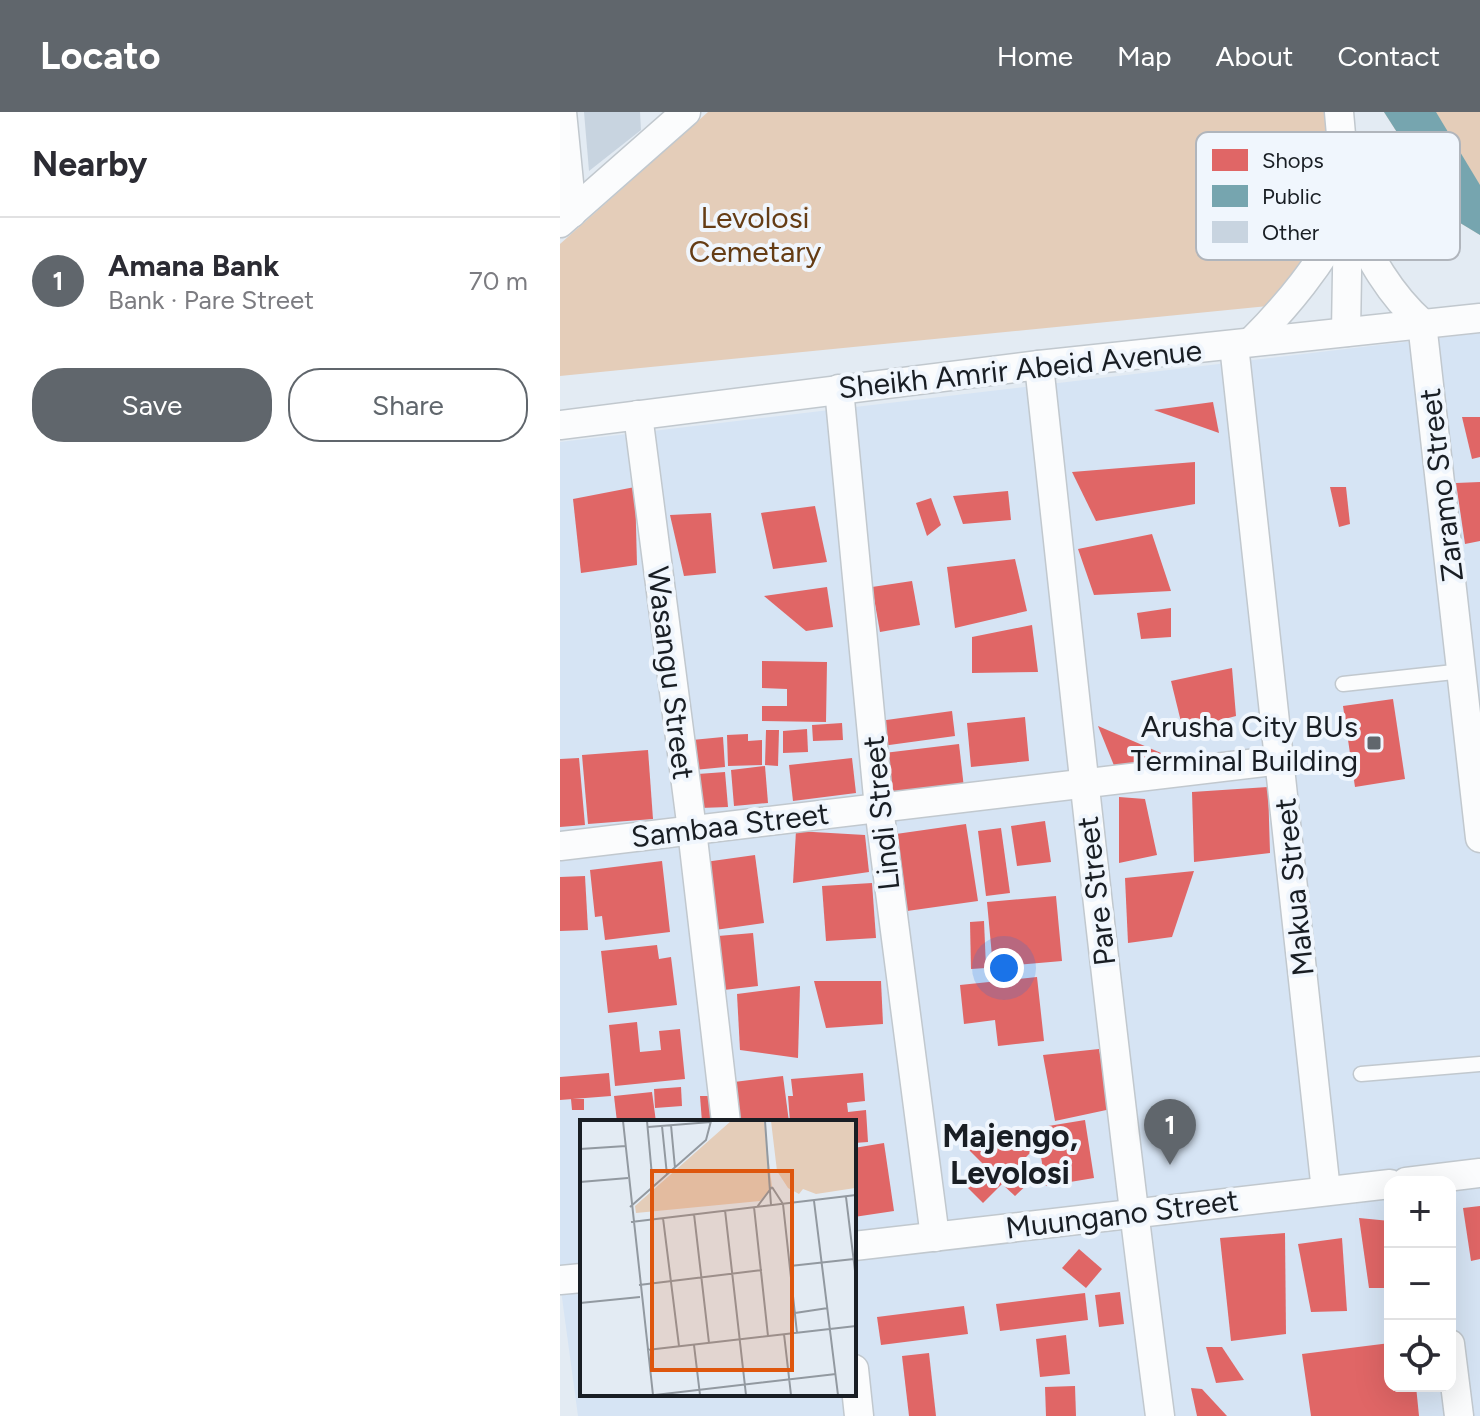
<!DOCTYPE html>
<html lang="en">
<head>
<meta charset="utf-8">
<style>
  body { margin:0; font-family:Figtree,sans-serif; background:#f7f7f7; color:#2b2b33 }
  .controls { position:absolute; right:24px; bottom:24px; display:grid; overflow:hidden; border-radius:16px; box-shadow:0 8px 32px #0002 }
  .controls button { width:72px; height:72px; display:grid; place-items:center; padding:0; border:0; border-bottom:2px solid #e1e1e2; background:#fff; color:#2b2b33; font:40px sans-serif }
  .you { position:absolute; left:444px; top:856px; width:28px; height:28px; margin:-20px; border:6px solid #fff; border-radius:50%; background:#1a73e8; box-shadow:0 0 0 12px #1a73e833 }
  .badge { display:grid; place-items:center; width:52px; height:52px; border-radius:50%; background:#60666c; color:#fff; font-size:26px; font-weight:700 }
  .pin { position:absolute; translate:-50% -66px; filter:drop-shadow(0 2px 4px #0008) }
  .pin::after { content:''; position:absolute; top:42px; width:28px; height:24px; background:inherit; clip-path:polygon(0 0,100% 0,50% 100%) }
  .list { margin:0; padding:0; list-style:none }
  h2 { display:flex; justify-content:space-between; align-items:center; height:104px; margin:0; padding:0 32px; font-size:34px }
  h2 small { font-size:26px; font-weight:400; color:#7c7c81 }
  .list li { display:grid; grid-template-columns:52px 1fr auto; gap:24px; align-items:center; box-sizing:border-box; height:128px; padding:0 32px; border-top:2px solid #e1e1e2 }
  .list b { display:block; font-size:30px; white-space:nowrap }
  .list p { margin:0; font-size:26px; white-space:nowrap; color:#7c7c81 }
  .list em { font-size:26px; font-style:normal; color:#7c7c81 }
  .actions { display:flex; gap:16px; padding:24px 32px }
  .actions a { flex:1; padding:18px 0; border:2px solid #60666c; border-radius:32px; text-align:center; font-size:28px; color:#60666c }
  .actions .main { background:#60666c; color:#fff }
  .icon { flex:none; width:44px; height:44px; fill:none; stroke:currentColor; stroke-width:2; stroke-linecap:round; stroke-linejoin:round }
  .map { position:relative; flex:none; width:920px; height:1304px; overflow:hidden }
  header { display:flex; align-items:center; gap:48px; box-sizing:border-box; height:112px; padding:0 40px; background:#60666c; color:#fff }
  header strong { font-size:38px }
  nav { display:flex; gap:44px; margin-inline-start:auto; font-size:28px }
  main { display:flex }
  aside { flex:1; background:#fff }
  .map>svg:first-child { display:block }
  .built { fill:#d6e4f4; fill-rule:evenodd }
  .green { fill:#e4cdb9 }
  .shops { fill:#e06666 }
  .public { fill:#76a5af }
  .building { fill:#c8d4e0 }
  .lines { fill:none; stroke-linecap:round; stroke-linejoin:round }
  .lane-casing { stroke:#c1c8ce; stroke-width:17 }
  .street-casing { stroke:#c1c8ce; stroke-width:31 }
  .lane { stroke:#fbfcfd; stroke-width:14 }
  .street { stroke:#fbfcfd; stroke-width:28 }
  .poi-dot { fill:#60666c; stroke:#f0f6fd; stroke-width:3 }
  .labels { text-anchor:middle; dominant-baseline:central; stroke-width:8; stroke-linejoin:round; paint-order:stroke }
  .park-label { font-size:30px; fill:#653c14; stroke:#f0f6fd }
  .street-label { font-size:30px; fill:#191e24; stroke:#f0f6fd }
  .poi-label { font-size:30px; fill:#191e24; stroke:#f0f6fd; text-anchor:end }
  .neighbourhood-label { font-size:32px; font-weight:bold; fill:#191e24; stroke:#f0f6fd }
  .inset-road { fill:none; stroke:#9299a0; stroke-width:2 }
  .view { fill:#de560d; fill-opacity:0.15; stroke:#de560d; stroke-width:4 }
  .inset-edge { fill:none; stroke:#191e24; stroke-width:4 }
  .key { fill:#f0f6fd; stroke:#b0b5bc; stroke-width:2 }
  .key-label { font-size:22px; fill:#191e24 }
</style>
</head>
<body>
<header>
<strong>Locato</strong>
<nav><a>Home</a><a>Map</a><a>About</a><a>Contact</a></nav>
</header>
<main>
<aside>
<h2>Nearby<small></small></h2>
<ul class="list">
<li><span class="badge">1</span><div><b>Amana Bank</b><p>Bank · Pare Street</p></div><em>70 m</em></li>
</ul>
<div class="actions"><a class="main">Save</a><a>Share</a></div>
</aside>
<div class="map">
<svg width="920" height="1304" viewBox="0 0 920 1304">
  <rect width="100%" height="100%" fill="#e3ebf3"/>
  <path class="built" d="M920,221V1304H18L0,1171V330ZM22,1010H294V1282H22ZM830,1070H890V1274H830Z"/>
  <g class="green">
    <path d="M148,0H777L790,99L708,194L0,264V132Z"/>
    <path d="M824,0H920V123L892,106Z"/>
  </g>
  <g class="shops">
    <path d="M653,290L659,321L594,298Z"/>
    <path d="M902,305H920V345L912,347Z"/>
    <path d="M635,350V392L536,409L512,360Z"/>
    <path d="M920,370V429L905,432L896,371Z"/>
    <path d="M75,375L77,453L21,461L13,387Z"/>
    <path d="M770,375H786L790,412L779,415Z"/>
    <path d="M448,379L451,408L403,412L393,384Z"/>
    <path d="M371,386L381,413L367,424L356,391Z"/>
    <path d="M255,394L267,450L213,457L201,401Z"/>
    <path d="M151,401L156,461L124,464L110,403Z"/>
    <path d="M592,422L611,479L534,483L518,437Z"/>
    <path d="M455,447L467,499L395,516L387,455Z"/>
    <path d="M352,469L360,513L320,520L312,475Z"/>
    <path d="M267,475L273,515L246,519L204,484Z"/>
    <path d="M611,496V525L581,527L577,501Z"/>
    <path d="M472,513L478,560L412,561V525Z"/>
    <path d="M202,549L267,550L266,610L202,609V594H227V577L202,576Z"/>
    <path d="M672,556L676,604L623,618L611,569Z"/>
    <path d="M833,587L845,667L795,675L783,594Z"/>
    <path d="M392,599L395,624L322,634L319,609Z"/>
    <path d="M465,605L469,649L411,655L407,611Z"/>
    <path d="M282,611L283,628L253,629L252,613Z"/>
    <path d="M538,614L615,647L555,656Z"/>
    <path d="M247,617L248,640L223,641V619Z"/>
    <path d="M206,618H219L218,654L205,653Z"/>
    <path d="M188,622V629L202,628V653L168,654L167,623Z"/>
    <path d="M163,625L165,655L134,658L132,628Z"/>
    <path d="M399,632L404,676L329,684L324,641Z"/>
    <path d="M88,638L93,707L28,712L22,643Z"/>
    <path d="M19,646L25,713L0,715V647Z"/>
    <path d="M292,646L296,681L233,689L229,653Z"/>
    <path d="M205,654L208,691L174,694L171,658Z"/>
    <path d="M165,660L168,695L140,696L138,662Z"/>
    <path d="M708,675L710,741L634,750L632,680Z"/>
    <path d="M559,685L585,687L597,743L559,751Z"/>
    <path d="M485,709L491,750L457,754L451,714Z"/>
    <path d="M406,712L418,789L340,800L329,723Z"/>
    <path d="M441,716L450,781L426,784L418,719Z"/>
    <path d="M236,719L305,723L309,760L233,771Z"/>
    <path d="M195,743L204,811L155,818L145,750Z"/>
    <path d="M102,749L110,820L45,828L42,804L35,805L30,758Z"/>
    <path d="M634,759L612,825L568,831L565,766Z"/>
    <path d="M25,764L28,818L0,819V765Z"/>
    <path d="M312,771L316,826L266,829L262,774Z"/>
    <path d="M496,784L502,849L433,855L427,790Z"/>
    <path d="M424,809L426,856L411,857L410,810Z"/>
    <path d="M193,821L198,874L164,878L158,824Z"/>
    <path d="M97,833L99,847L111,845L117,893L48,901L41,839Z"/>
    <path d="M477,865L484,929L438,934L435,908L404,912L400,873Z"/>
    <path d="M254,869H321L323,912L266,916Z"/>
    <path d="M240,874L238,946L180,938L177,882Z"/>
    <path d="M77,910L80,940L101,938L99,919L120,917L125,967L55,974L49,913Z"/>
    <path d="M539,937L551,997L495,1009L483,943Z"/>
    <path d="M49,961L51,984L0,988V965Z"/>
    <path d="M303,961L305,989L287,991L288,1000L306,998L308,1030L294,1031V1010H230L228,984H233L231,967Z"/>
    <path d="M223,964L229,1010H179L174,970Z"/>
    <path d="M121,975L122,994L95,996L94,977Z"/>
    <path d="M92,980L96,1010H57L54,984Z"/>
    <path d="M140,984H150L151,1010H142Z"/>
    <path d="M11,987H24V998H12Z"/>
    <path d="M525,1008L534,1066L486,1074L476,1016Z"/>
    <path d="M424,1020L440,1037L455,1022L472,1039L457,1054L472,1068L455,1084L442,1072L423,1091L405,1073L425,1054L408,1037Z"/>
    <path d="M324,1031L334,1099L294,1105V1036Z"/>
    <path d="M920,1094V1147L911,1149L903,1096Z"/>
    <path d="M799,1106L830,1109V1176H809Z"/>
    <path d="M725,1121L726,1222L671,1229L660,1126Z"/>
    <path d="M782,1126L787,1199L751,1200L738,1132Z"/>
    <path d="M519,1137L542,1157L526,1176L502,1156Z"/>
    <path d="M560,1180L564,1212L539,1215L535,1183Z"/>
    <path d="M525,1181L528,1208L440,1219L436,1192Z"/>
    <path d="M404,1194L408,1222L321,1233L317,1205Z"/>
    <path d="M506,1223L510,1262L480,1265L476,1227Z"/>
    <path d="M830,1231V1274H856L859,1304H751L742,1242Z"/>
    <path d="M646,1235H662L684,1268L656,1271Z"/>
    <path d="M369,1241L376,1304H349L342,1244Z"/>
    <path d="M515,1274L516,1304H486L485,1275Z"/>
    <path d="M631,1276L642,1277L667,1304H637Z"/>
  </g>
  <path class="public" d="M824,0H876L920,73V123L892,106Z"/>
  <path class="building" d="M24,0H80L81,18L29,59Z"/>
  <g class="lines">
    <defs>
      <g id="lane">
        <path d="M783,572L903,559"/>
        <path d="M801,962L920,952"/>
      </g>
      <g id="street">
        <path d="M2,0L12,101"/>
        <path d="M779,0L788,102L786,220"/>
        <path d="M788,102C809,143 827,180 862,211L920,726"/>
        <path d="M0,111L126,0"/>
        <path d="M691,230C730,191 758,155 785,108"/>
        <path d="M674,233L766,1079"/>
        <path d="M479,253C517,604 554,954 600,1304"/>
        <path d="M279,277L319,696L375,1125"/>
        <path d="M78,303L132,718L166,1010"/>
        <path d="M0,313L479,253L920,206"/>
        <path d="M0,734L721,648"/>
        <path d="M846,1070L920,1061"/>
        <path d="M294,1134L830,1072"/>
        <path d="M0,1168L22,1166"/>
        <path d="M890,1232L899,1304"/>
        <path d="M294,1257L299,1304"/>
      </g>
    </defs>
    <use href="#lane" class="lane-casing"/>
    <use href="#street" class="street-casing"/>
    <use href="#lane" class="lane"/>
    <use href="#street" class="street"/>
  </g>
  <rect class="poi-dot" x="806" y="623" width="16" height="16" rx="4"/>
  <g class="labels">
    <g class="park-label">
      <text x="195" y="105">Levolosi<tspan x="195" dy="34">Cemetary</tspan></text>
    </g>
    <g class="street-label">
      <text transform="translate(460 257) rotate(-6)">Sheikh Amrir Abeid Avenue</text>
      <text transform="translate(881 373) rotate(-97)">Zaramo Street</text>
      <text transform="translate(111 561) rotate(83)">Wasangu Street</text>
      <text transform="translate(321 701) rotate(-96)">Lindi Street</text>
      <text transform="translate(170 713) rotate(-7)">Sambaa Street</text>
      <text transform="translate(734 775) rotate(-96)">Makua Street</text>
      <text transform="translate(536 779) rotate(-97)">Pare Street</text>
      <text transform="translate(562 1102) rotate(-7)">Muungano Street</text>
    </g>
    <g class="poi-label">
      <text x="798" y="614">Arusha City BUs<tspan x="798" dy="34">Terminal Building</tspan></text>
    </g>
    <g class="neighbourhood-label">
      <text x="450" y="1024">Majengo,<tspan x="450" dy="37">Levolosi</tspan></text>
    </g>
  </g>
  <g transform="translate(20 1008)">
    <rect width="276" height="276" fill="#e3ebf3"/>
    <path d="M151,1H184L192,67L180,81L56,93L55,86ZM191,1H276L275,68L236,74L223,69L219,74L208,68L197,51Z" fill="#e4cdb9"/>
    <path class="inset-road" d="M43,1L73,275M67,1L73,67M185,1L191,85M91,5L95,48M82,6L87,55M68,7L131,2M0,29L46,26M0,62L48,58M192,67L203,84L217,213M266,77L276,159M234,81L258,275M50,87L126,20L131,1M174,87L188,216M177,87L192,67M145,90L166,275M114,94L129,223M83,98L99,226M51,102L276,75M210,146L274,139M59,165L182,150M0,183L60,177M215,193L248,188M204,214L211,275M114,225L120,275M67,230L276,206M75,275L256,254"/>
    <path class="view" d="M72,51H212V250H72Z"/>
    <rect width="276" height="276" class="inset-edge"/>
  </g>
  <rect x="636" y="20" width="264" height="128" rx="12" class="key"/>
  <rect x="652" y="37" width="36" height="22" fill="#e06666"/>
  <rect x="652" y="73" width="36" height="22" fill="#76a5af"/>
  <rect x="652" y="109" width="36" height="22" fill="#c8d4e0"/>
  <g class="key-label">
    <text x="702" y="56">Shops</text>
    <text x="702" y="92">Public</text>
    <text x="702" y="128">Other</text>
  </g>
</svg>
<div class="controls">
<button>+</button>
<button>−</button>
<button><svg class="icon" aria-label="locate" viewBox="0 0 24 24"><circle cx="12" cy="12" r="6"/><path d="M12 2v4M12 18v4M2 12h4M18 12h4"/></svg></button>
</div>
<div class="you"></div>
<div class="pin badge" style="left:610px;top:1053px">1</div>
</div>
</main>
</body>
</html>
